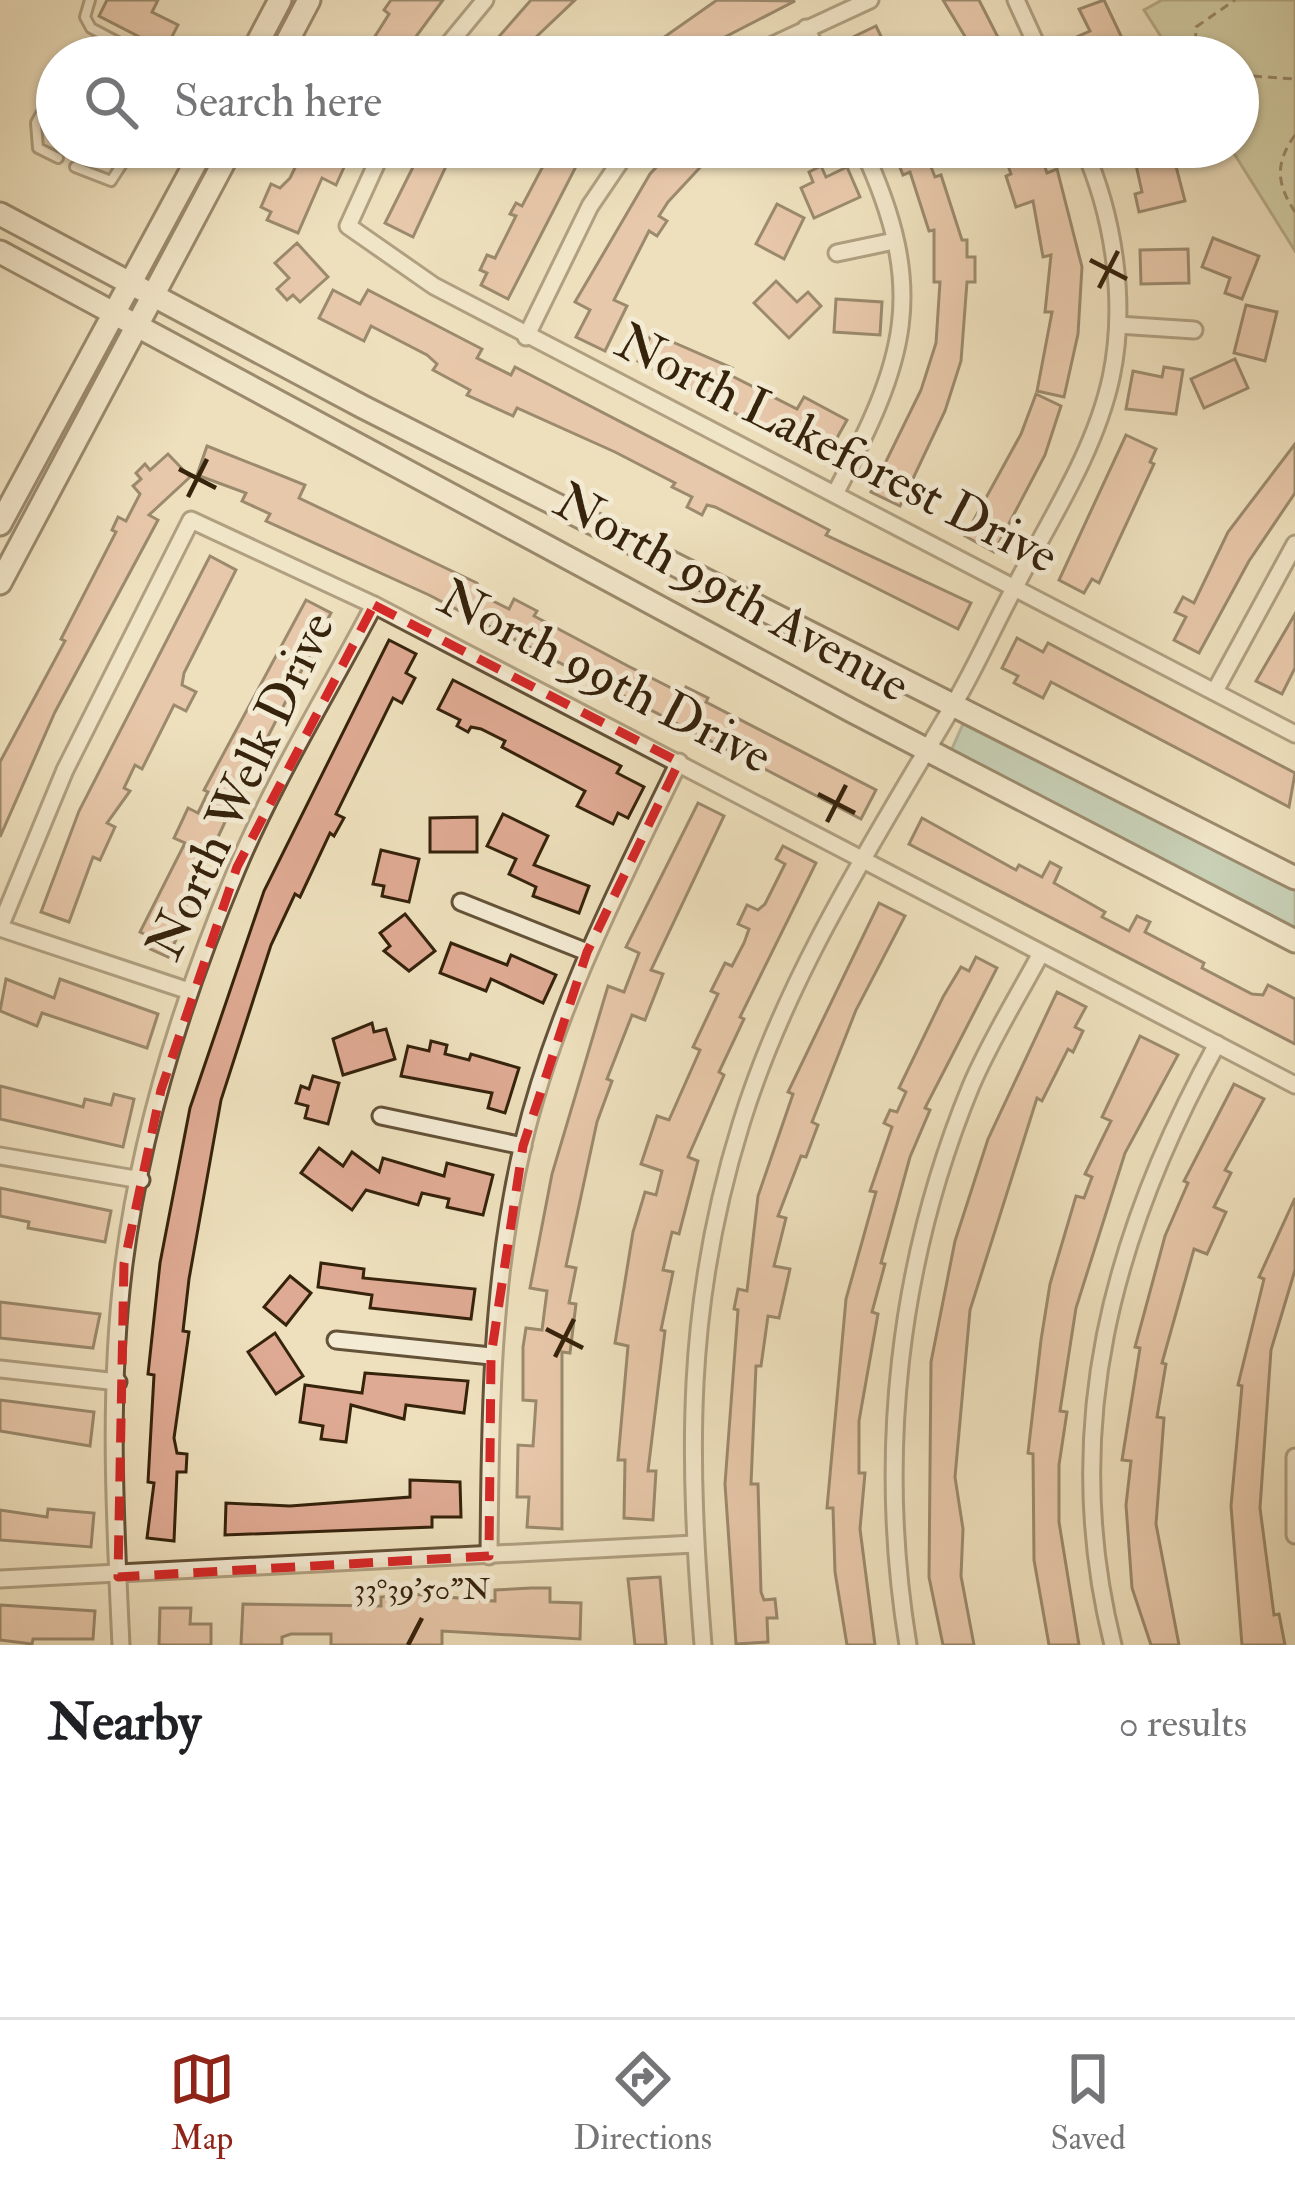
<!DOCTYPE html>
<html lang="en">
<head>
<meta charset="utf-8">
<style>
  body { margin:0; font-family:"IM FELL Double Pica",serif; background:#f2f2f2; color:#202124 }
  .list { margin:0; padding:0; list-style:none }
  h2 { display:flex; justify-content:space-between; align-items:center; height:156px; margin:0; padding:0 48px; font-size:51px }
  h2 small { font-size:39px; font-weight:400; color:#757577 }
  .icon { flex:none; width:66px; height:66px; fill:none; stroke:currentColor; stroke-width:2; stroke-linecap:round; stroke-linejoin:round }
  .map { position:relative; flex:none; width:1295px; height:1645px; overflow:hidden }
  .search { position:absolute; background:#fff; box-shadow:0 3px 9px #0004; left:36px; right:36px; top:36px; height:132px; display:flex; align-items:center; gap:30px; box-sizing:border-box; padding:0 42px; border-radius:66px; color:#757577; font-size:45px }
  .sheet { height:372px; background:#fff }
  nav { display:flex; justify-content:space-around; align-items:center; box-sizing:border-box; height:168px; border-top:3px solid #e0e0e0; background:#fff; font-size:33px; color:#757577 }
  nav a { display:grid; justify-items:center; gap:6px }
  nav .on { color:#8f2418 }
  .map>svg:first-child { display:block }
  .green { fill:#b8c292; stroke:#77724f; stroke-width:3 }
  .water { fill:#9abdad; stroke:#727f6d; stroke-width:3 }
  .building { fill:#dfaa93; stroke:#36230c; stroke-width:3 }
  .lines { fill:none; stroke-linecap:round; stroke-linejoin:round }
  .service-casing { stroke:#645238; stroke-width:14 }
  .minor-casing { stroke:#645238; stroke-width:21 }
  .secondary-casing { stroke:#36230c; stroke-width:27 }
  .path { stroke:#36230c; stroke-width:3; stroke-dasharray:9 6; stroke-linecap:butt }
  .service { stroke:#f4ebd4; stroke-width:8 }
  .minor { stroke:#f4ebd4; stroke-width:15 }
  .secondary { stroke:#f4ebd4; stroke-width:21 }
  .marked { fill:none; stroke:#d62828; stroke-width:9; stroke-dasharray:24 15; stroke-linejoin:round }
  .ticks { fill:none; stroke:#36230c; stroke-width:4.5 }
  .labels { text-anchor:middle; dominant-baseline:central; stroke-width:10; stroke-linejoin:round; paint-order:stroke }
  .street-label { font-size:51px; fill:#36230c; stroke:#f4ebd4 }
  .ticks-label { font-size:30px; text-anchor:middle; fill:#36230c; stroke:#f4ebd4; stroke-width:10; stroke-linejoin:round; paint-order:stroke }
</style>
</head>
<body>
<div class="map">
<svg width="1295" height="1645" viewBox="0 0 1295 1645">
  <rect width="100%" height="100%" fill="#eee0bd"/>
  <filter id="stains"><feTurbulence type="fractalNoise" baseFrequency=".00167" numOctaves="4"/><feColorMatrix values="0 0 0 0 .2 0 0 0 0 .09 0 0 0 0 .02 0 0 0 .5 -.17"/></filter>
  <radialGradient id="worn" r=".72"><stop offset=".6" stop-color="#630" stop-opacity="0"/><stop offset="1" stop-color="#630" stop-opacity=".3"/></radialGradient>
  <path class="green" d="M1162,0H1295V251L1230,147H1238V57H1174L1144,10Z"/>
  <path class="water" d="M963,724L1295,888V928L951,751Z"/>
  <g class="building">
    <path d="M107,0H158L152,12L178,25L165,50L99,16Z"/>
    <path d="M391,0H443L401,57H362L389,14L384,10Z"/>
    <path d="M531,0H575L515,57H481Z"/>
    <path d="M717,0L795,1L686,57H657L650,47Z"/>
    <path d="M943,0H979L1008,57H950L972,48Z"/>
    <path d="M1104,0L1123,40L1130,57H1080L1072,39L1090,31L1079,9Z"/>
    <path d="M876,26L891,57H855L847,40Z"/>
    <path d="M305,147H342L335,160L345,165L336,185L322,178L298,233L267,220L271,212L261,207L271,184L280,188L290,178Z"/>
    <path d="M423,147H455L413,237L385,223Z"/>
    <path d="M553,147H586L508,299L481,285L487,273L480,270L487,255L495,258L516,216L510,214L516,203L522,206Z"/>
    <path d="M675,147H719L668,202L659,216L667,221L657,236L649,231L614,300L627,306L605,351L576,337L590,310L575,302L650,174Z"/>
    <path d="M892,147H923L935,177L941,175L962,240H967V257H975V282H967L961,361L945,411L900,506L871,492L921,390L936,343L940,282H934V230L929,231L910,172L903,175Z"/>
    <path d="M1033,147H1038L1047,173L1057,169L1082,267L1078,334L1064,397L1037,391L1052,312H1045L1051,255L1043,257L1033,201L1016,207L1006,176L1011,174L1005,157Z"/>
    <path d="M1132,147H1171L1185,201L1139,212L1135,194L1142,192Z"/>
    <path d="M821,166L826,177L847,167L860,197L814,218L801,188L813,182L809,172Z"/>
    <path d="M777,204L804,218L784,259L756,244Z"/>
    <path d="M1213,238L1259,256L1242,299L1225,293L1230,278L1202,267Z"/>
    <path d="M297,243L328,277L300,302L293,295L287,300L277,289L289,278L275,263Z"/>
    <path d="M1188,249L1189,283L1141,284L1140,250Z"/>
    <path d="M776,281L797,302L808,292L821,306L789,338L754,303Z"/>
    <path d="M333,290L360,304L368,290L482,349L477,358L511,375L515,367L829,530L826,535L971,603L958,629L715,507L707,505L702,515L687,507L692,497L672,487L675,483L615,452L517,408L513,416L467,395L470,390L433,370L437,364L427,355L371,326L364,341L319,318Z"/>
    <path d="M836,299L882,302L880,335L834,332Z"/>
    <path d="M1246,305L1277,312L1265,361L1234,353Z"/>
    <path d="M652,333L732,368L728,374L797,409L804,397L847,420L833,445L806,431L798,447L638,361Z"/>
    <path d="M1235,359L1248,388L1204,408L1191,379Z"/>
    <path d="M1164,367L1183,370L1176,414L1126,409L1133,371L1162,377Z"/>
    <path d="M1036,394L1061,406L1045,455L994,552L965,536L1021,434Z"/>
    <path d="M1126,435L1156,449L1150,462L1154,464L1099,583L1092,579L1084,593L1059,580Z"/>
    <path d="M1295,444V493L1249,561L1199,653L1174,640L1186,617L1175,612L1183,597L1194,603L1228,532Z"/>
    <path d="M207,446L305,485L299,498L477,583L483,596L509,609L514,599L537,611L534,616L628,666L683,694L686,687L708,698L706,702L876,790L861,819L429,595L266,521L270,514L242,501L246,493L197,475Z"/>
    <path d="M168,454L190,477L149,515L158,520L55,712L0,837V762L65,641L61,639L116,532L112,530L118,517L126,521L140,494L133,486L141,479L136,473L145,464L150,470Z"/>
    <path d="M210,556L236,570L184,673L182,685L196,692L186,711L174,705L142,769L135,765L124,788L130,791L107,823L115,827L100,860L93,857L69,922L41,912L79,811Z"/>
    <path d="M306,600L331,613L233,805L180,918L185,920L168,957L146,947L151,937L140,932L185,843L174,838L188,808L198,813L208,792L204,790Z"/>
    <path d="M1295,614V668L1282,694L1256,681Z"/>
    <path d="M1017,638L1043,652L1048,643L1295,773L1289,807L1051,682L1043,698L1014,683L1018,676L1002,668Z"/>
    <path d="M389,640L416,654L406,673L415,678L402,703L393,698L336,814L344,818L334,836L330,833L300,897L295,894L271,945L221,1100L189,1279L183,1331L189,1332L174,1438L177,1453L187,1454L186,1472H177L174,1541L147,1538L154,1483L148,1482L154,1375L148,1374L160,1263L190,1108L264,891Z"/>
    <path d="M453,680L621,766L617,773L644,787L628,818L618,813L613,824L577,806L585,791L502,747L505,741L481,729L471,727L468,732L457,726L460,720L438,709Z"/>
    <path d="M698,803L724,816L651,970L663,974L645,1020L632,1015L607,1079L612,1081L597,1122L566,1266L576,1268L569,1303L576,1304L570,1353L562,1352V1529L527,1527L529,1497H517L518,1445L533,1446L536,1401L523,1400V1347L526,1328L542,1330L547,1291L530,1288L552,1174L608,986L624,992L639,953L626,947Z"/>
    <path d="M503,814L548,836L534,865L589,886L579,913L533,896L536,887L509,874L516,859L487,846Z"/>
    <path d="M477,817V852H430V818Z"/>
    <path d="M922,818L1016,870L1019,865L1042,877L1050,862L1061,868L1054,883L1105,912L1102,917L1129,931L1137,916L1150,922L1145,932L1204,963L1202,968L1252,994L1263,995L1268,985L1295,999V1044L909,844Z"/>
    <path d="M783,846L816,863L740,1017L744,1019L719,1072L724,1075L688,1157L698,1161L679,1234L672,1232L663,1270L673,1272L661,1330L665,1331L648,1471H656L653,1520L624,1518L625,1460H618L628,1346L615,1343L633,1232L645,1192L656,1195L662,1171L641,1164L657,1116L669,1120L700,1050L693,1047L718,994L711,991L725,963L732,966L744,943L749,929L738,924L747,905L758,910L765,904L785,864L776,859Z"/>
    <path d="M381,850L419,859L409,902L382,896L384,886L373,884Z"/>
    <path d="M879,903L905,916L856,1010L812,1122L818,1125L806,1157L801,1156L778,1216L786,1218L774,1266L790,1269L779,1318L768,1316L761,1366H756L751,1484H758L761,1592L764,1600L775,1599L777,1618H767L768,1642L736,1644L725,1484L738,1310L734,1309L738,1289L747,1291L758,1196L793,1094L788,1092Z"/>
    <path d="M405,914L435,951L409,971L384,951L390,946L380,933Z"/>
    <path d="M451,943L507,965L511,955L556,975L543,1003L491,979L486,991L440,973Z"/>
    <path d="M976,957L997,968L925,1108L930,1110L910,1157L881,1263L885,1264L872,1312L878,1314L859,1421V1473H865L860,1529L875,1645H847L835,1572L833,1508H827L846,1299L876,1192L870,1191L892,1127L884,1123L890,1110L897,1112L906,1092L899,1088L943,997L961,967L969,971Z"/>
    <path d="M6,979L54,998L60,979L158,1014L147,1048L42,1013L37,1026L0,1011Z"/>
    <path d="M1057,992L1086,1007L1075,1027L1083,1031L1073,1052L1068,1049L1042,1101L1037,1098L970,1310L955,1477L963,1529L961,1576L974,1645H943L929,1577L931,1362L955,1241L988,1139Z"/>
    <path d="M372,1023L374,1032L386,1029L395,1059L343,1075L333,1039Z"/>
    <path d="M1140,1036L1178,1055L1125,1153L1076,1308L1060,1411L1067,1412L1059,1465V1522L1079,1645H1049L1034,1560L1033,1454L1028,1453L1041,1340L1050,1284L1076,1196L1084,1198L1092,1177L1085,1174L1111,1121L1102,1117Z"/>
    <path d="M431,1041L447,1045L445,1054L469,1060L471,1054L519,1068L505,1113L488,1108L492,1093L401,1076L408,1046L429,1051Z"/>
    <path d="M313,1076L339,1083L328,1124L305,1118L308,1106L296,1103L301,1086L309,1089Z"/>
    <path d="M1234,1084L1264,1099L1225,1170L1231,1173L1214,1207L1226,1212L1207,1254L1194,1249L1162,1363L1166,1364L1157,1417L1164,1418L1156,1524L1179,1645H1151L1132,1588L1126,1505L1131,1461L1122,1460L1140,1348L1135,1347L1165,1236L1188,1183L1184,1181Z"/>
    <path d="M0,1086L83,1107L85,1099L111,1105L114,1094L134,1099L123,1147L0,1119Z"/>
    <path d="M319,1148L343,1166L352,1152L379,1172L383,1158L444,1176L447,1163L493,1175L483,1215L447,1207L449,1199L422,1193L418,1205L366,1190L352,1210L301,1173Z"/>
    <path d="M0,1188L111,1211L105,1242L28,1228L29,1222L0,1216Z"/>
    <path d="M1295,1198V1270L1271,1350L1260,1508L1274,1615L1279,1614L1285,1645H1242L1231,1506L1242,1386L1238,1385L1264,1279L1259,1277Z"/>
    <path d="M321,1263L364,1269L363,1278L475,1289L471,1319L370,1308L372,1295L318,1287Z"/>
    <path d="M290,1276L311,1293L286,1325L264,1307Z"/>
    <path d="M0,1302L100,1314L93,1348L0,1338Z"/>
    <path d="M275,1333L303,1376L276,1394L248,1352Z"/>
    <path d="M365,1373L468,1381L464,1413L406,1405L404,1419L351,1405L346,1442L321,1439L323,1426L300,1422L305,1385L362,1393Z"/>
    <path d="M0,1400L94,1412L90,1446L0,1431Z"/>
    <path d="M410,1480L460,1482L461,1517H432V1527L225,1535L226,1503L290,1506L410,1497Z"/>
    <path d="M48,1509L94,1513L91,1547L0,1540V1510L47,1517Z"/>
    <path d="M660,1577L666,1645H635L628,1579Z"/>
    <path d="M531,1588H550V1602L581,1603L580,1639L442,1631V1645H331V1634H291L282,1637V1645H241L243,1604L381,1606V1597L411,1594L495,1601V1590Z"/>
    <path d="M0,1605L95,1611L93,1639H33L32,1644L0,1640Z"/>
    <path d="M160,1608H191L190,1624H211V1645H159Z"/>
  </g>
  <g class="lines">
    <defs>
      <g id="service">
        <path d="M90,0L85,17L91,28L146,57"/>
        <path d="M57,85L36,123L38,148L58,158"/>
        <path d="M75,167L111,181L133,147"/>
      </g>
      <g id="minor">
        <path d="M1016,0L1042,57"/>
        <path d="M806,28L820,57"/>
        <path d="M438,57L485,0"/>
        <path d="M747,57L870,0"/>
        <path d="M384,147L348,226L434,286L1295,734"/>
        <path d="M837,253L894,241"/>
        <path d="M1118,325L1194,330"/>
        <path d="M526,337L590,206L630,147"/>
        <path d="M835,494C905,360 930,293 862,147"/>
        <path d="M1215,691L1295,544"/>
        <path d="M461,902L587,952"/>
        <path d="M0,927L65,770L191,520L374,605L1295,1085"/>
        <path d="M0,928L189,991"/>
        <path d="M381,1116L523,1146"/>
        <path d="M0,1156L141,1180"/>
        <path d="M336,1340L491,1356"/>
        <path d="M0,1369L118,1382"/>
        <path d="M1295,1457V1535"/>
        <path d="M489,1556C490,1418 491,1280 523,1144C555,1009 619,886 679,762"/>
        <path d="M0,1579L695,1544"/>
        <path d="M121,1645C115,1519 108,1389 124,1264C141,1130 184,995 236,871C274,780 328,693 374,605"/>
        <path d="M703,1645C688,1458 684,1307 741,1124C787,974 875,839 954,704C977,665 995,623 1017,583C1051,518 1095,451 1111,378C1127,303 1114,216 1083,147"/>
        <path d="M908,1645C877,1456 898,1263 971,1086C990,1041 1017,998 1040,955"/>
        <path d="M1113,1645C1059,1429 1112,1235 1217,1044"/>
      </g>
      <g id="secondary">
        <path d="M250,57L280,0"/>
        <path d="M279,57L309,0"/>
        <path d="M0,214L363,407L1295,878"/>
        <path d="M0,252L852,711L1295,941"/>
        <path d="M0,524L204,147"/>
        <path d="M0,583L232,147"/>
      </g>
    </defs>
    <use href="#service" class="service-casing"/>
    <use href="#minor" class="minor-casing"/>
    <use href="#secondary" class="secondary-casing"/>
    <g class="path">
      <path d="M1195,57L1196,27L1235,0"/>
      <path d="M1238,75L1295,79"/>
      <path d="M1295,135C1275,163 1276,183 1295,212"/>
    </g>
    <use href="#service" class="service"/>
    <use href="#minor" class="minor"/>
    <use href="#secondary" class="secondary"/>
  </g>
  <path d="M0 0H1295V1645H0ZM374,605L679,762L587,952L523,1146L491,1356L489,1556L118,1577L124,1264L161,1090L237,867Z" fill="#eee0bd" fill-opacity=".55" fill-rule="evenodd"/>
  <path class="marked" d="M374,605L679,762L587,952L523,1146L491,1356L489,1556L118,1577L124,1264L161,1090L237,867Z"/>
  <path class="ticks" d="M1090,260L1127,279M1099,288L1118,251M179,469L216,488M188,497L207,459M818,794L855,813M827,822L846,785M546,1329L583,1348M555,1357L574,1319M408,1645L422,1618"/>
  <g class="labels">
    <g class="street-label">
      <text transform="translate(837 449) rotate(27)">North Lakeforest Drive</text>
      <text transform="translate(732 593) rotate(29)">North 99th Avenue</text>
      <text transform="translate(605 677) rotate(27)">North 99th Drive</text>
      <text transform="translate(241 786) rotate(-65)">North Welk Drive</text>
    </g>
  </g>
  <g class="ticks-label">
    <text x="422" y="1599">33°39'50"N</text>
  </g>
  <rect width="100%" height="100%" filter="url(#stains)"/>
  <rect width="100%" height="100%" fill="url(#worn)"/>
</svg>
<div class="search"><svg class="icon" aria-label="search" viewBox="0 0 24 24"><circle cx="10" cy="10" r="6"/><path d="M15 15l6 6"/></svg>Search here</div>
</div>
<section class="sheet">
<h2>Nearby<small>0 results</small></h2>
<ul class="list">
</ul>
</section>
<nav>
<a class="on"><svg class="icon" aria-label="map" viewBox="0 0 24 24"><path d="M3 6l6-2 6 2 6-2v14l-6 2-6-2-6 2zM9 4v14M15 6v14"/></svg>Map</a>
<a><svg class="icon" aria-label="directions" viewBox="0 0 24 24"><path d="M12 3l9 9-9 9-9-9zM9 14v-3h6M13 9l2 2-2 2"/></svg>Directions</a>
<a><svg class="icon" aria-label="saved" viewBox="0 0 24 24"><path d="M7 4h10v16l-5-4-5 4z"/></svg>Saved</a>
</nav>
</body>
</html>
